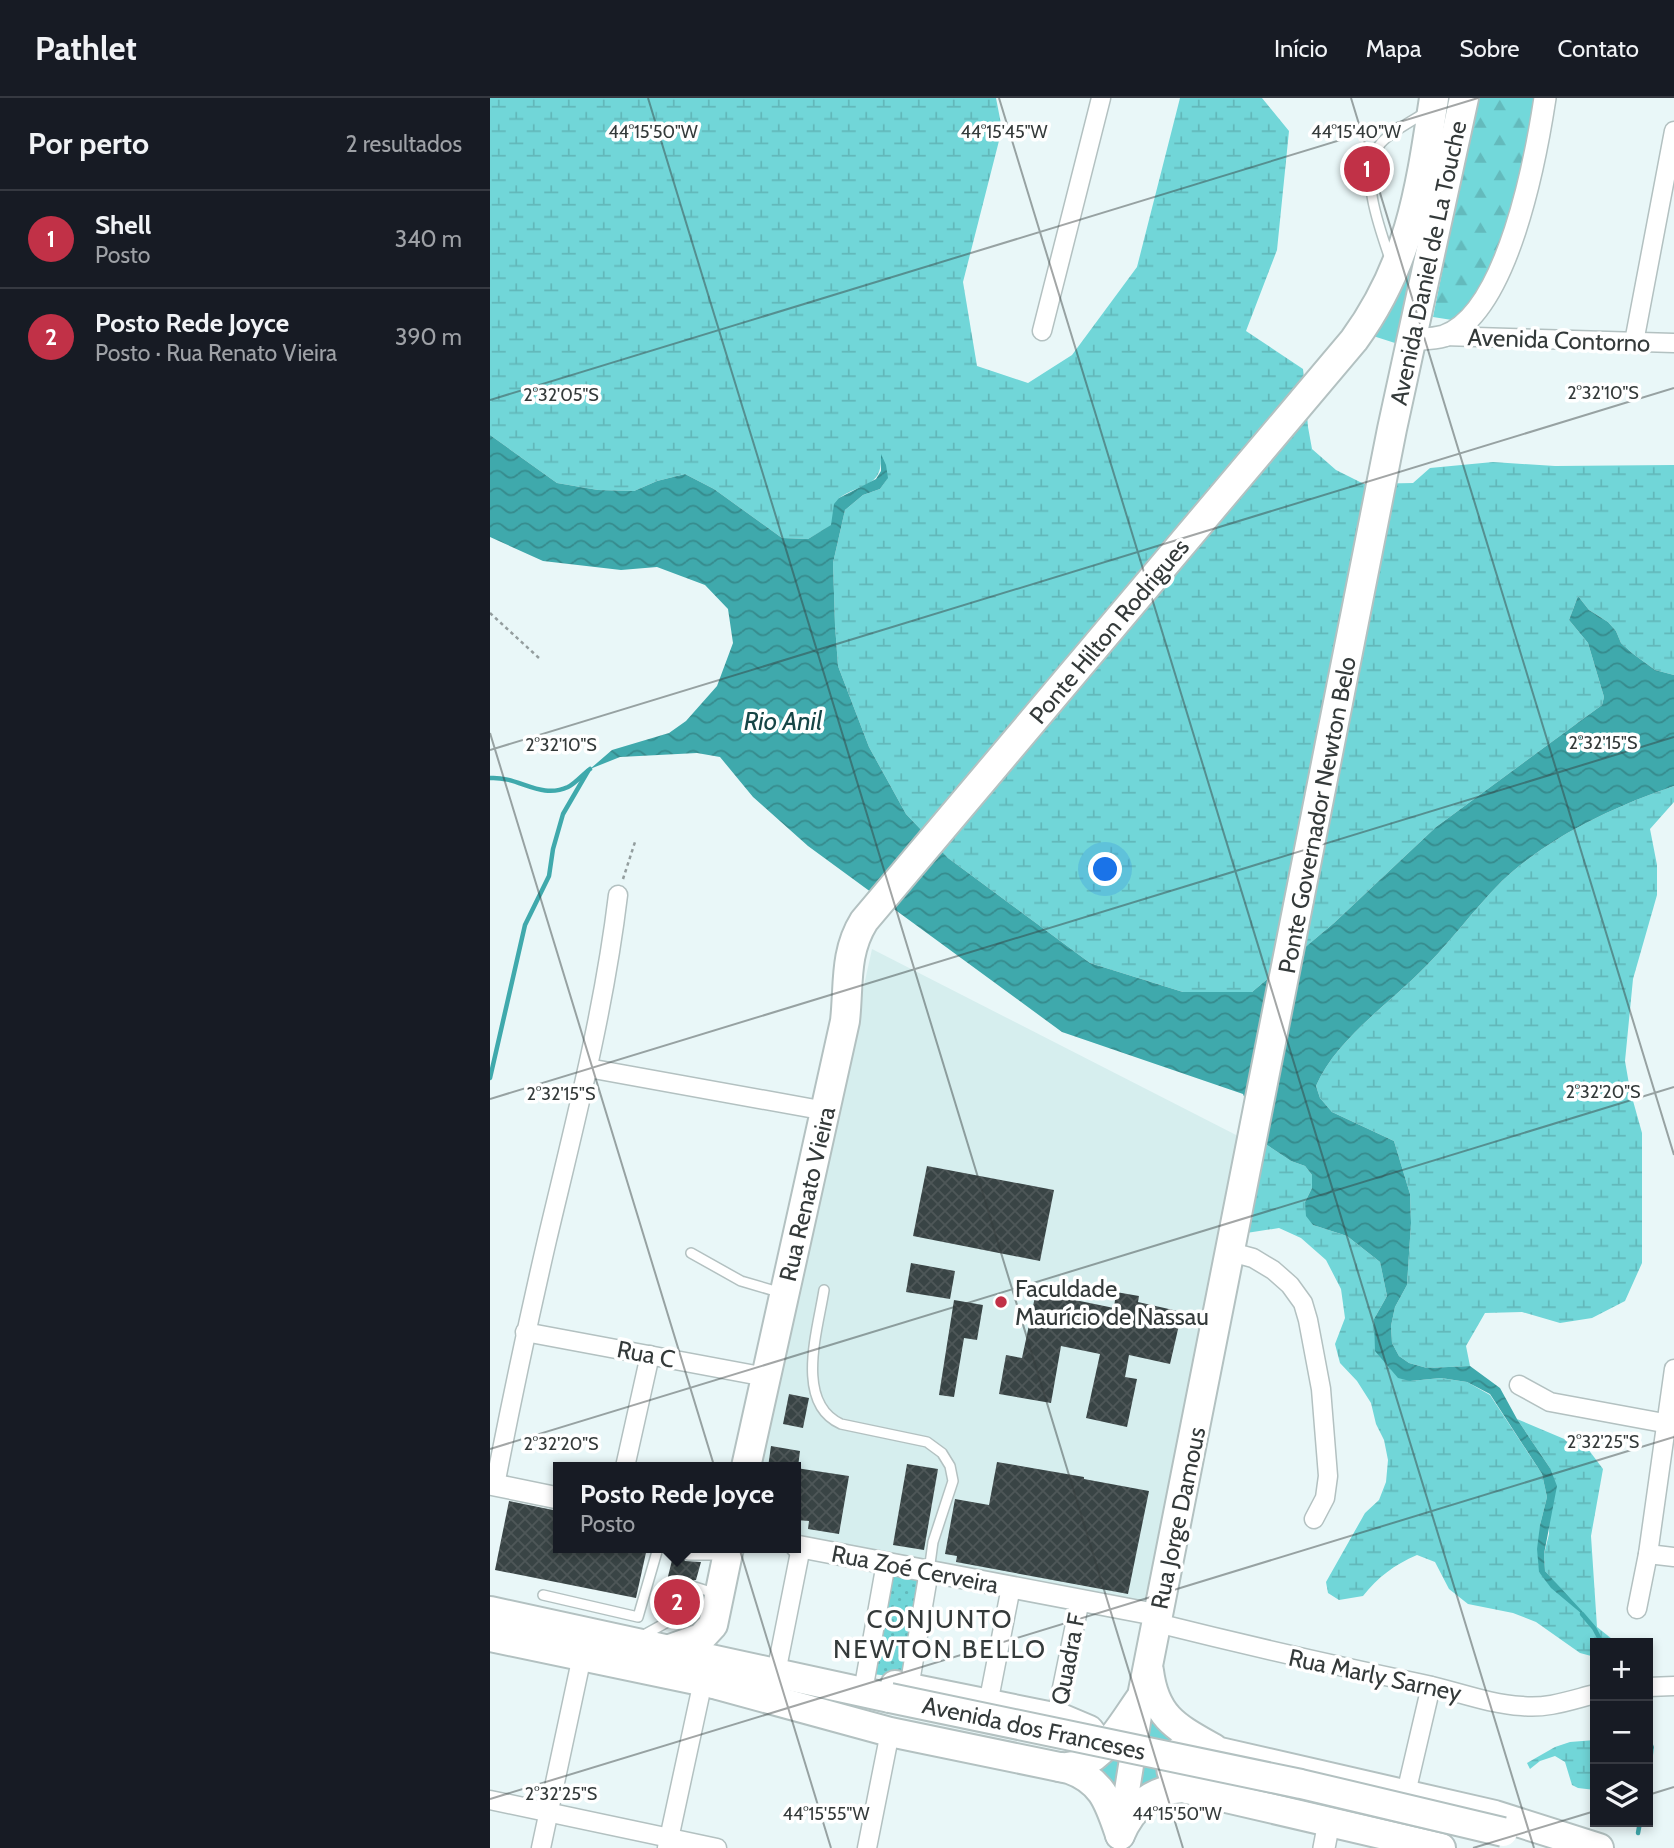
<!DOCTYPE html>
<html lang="pt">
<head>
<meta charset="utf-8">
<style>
  body { margin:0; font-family:Cabin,sans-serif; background:#242831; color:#f1f3f6 }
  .controls { position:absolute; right:21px; bottom:21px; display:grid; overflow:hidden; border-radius:0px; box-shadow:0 4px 10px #0003 }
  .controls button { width:63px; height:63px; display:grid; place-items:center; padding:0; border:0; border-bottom:2px solid #363941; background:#171b24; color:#f1f3f6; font:35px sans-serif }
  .you { position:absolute; left:616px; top:772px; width:24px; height:24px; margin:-18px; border:5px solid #fff; border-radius:50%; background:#1a73e8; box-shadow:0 0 0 10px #1a73e833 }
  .badge { display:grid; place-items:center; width:46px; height:46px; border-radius:50%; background:#c13147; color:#fff; font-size:23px; font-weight:700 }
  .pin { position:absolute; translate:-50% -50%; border:4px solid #fff; box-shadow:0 2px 7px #0006 }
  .popup { position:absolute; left:63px; top:1364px; width:248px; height:91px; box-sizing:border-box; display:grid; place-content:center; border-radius:0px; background:#171b24; filter:drop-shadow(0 2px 5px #0005); font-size:23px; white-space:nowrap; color:#9ea1a6 }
  .popup b { font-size:26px; color:#f1f3f6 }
  .popup::after { content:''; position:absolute; left:50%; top:100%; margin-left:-14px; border:14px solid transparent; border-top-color:#171b24 }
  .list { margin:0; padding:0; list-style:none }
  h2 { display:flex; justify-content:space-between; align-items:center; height:91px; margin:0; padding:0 28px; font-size:30px }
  h2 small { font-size:23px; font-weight:400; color:#9ea1a6 }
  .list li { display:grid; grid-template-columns:46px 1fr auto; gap:21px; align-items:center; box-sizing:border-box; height:98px; padding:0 28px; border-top:2px solid #363941 }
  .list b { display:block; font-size:26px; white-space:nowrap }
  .list p { margin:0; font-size:23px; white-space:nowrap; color:#9ea1a6 }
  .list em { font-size:23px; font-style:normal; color:#9ea1a6 }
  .icon { flex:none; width:38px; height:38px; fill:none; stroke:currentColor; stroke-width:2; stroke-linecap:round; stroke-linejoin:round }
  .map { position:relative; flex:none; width:1184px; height:1750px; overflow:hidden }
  header { display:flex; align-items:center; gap:42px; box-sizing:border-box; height:98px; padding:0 35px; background:#171b24; border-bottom:2px solid #363941 }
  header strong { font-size:33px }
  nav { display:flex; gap:38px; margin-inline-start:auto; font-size:24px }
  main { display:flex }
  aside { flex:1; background:#171b24 }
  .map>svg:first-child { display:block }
  .built { fill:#d6eeee }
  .green { fill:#71d6d8 }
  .forest { fill:url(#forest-firs) }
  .wetland { fill:url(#wetland-marsh) }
  .park { fill:url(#park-dots) }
  .water { fill:url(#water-waves) }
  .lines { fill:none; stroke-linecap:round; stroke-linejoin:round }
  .stream { stroke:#3fa9ac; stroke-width:4.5 }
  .building { fill:url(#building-cross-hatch) }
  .service-casing { stroke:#b3c1c1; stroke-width:12 }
  .minor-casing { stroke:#b3c1c1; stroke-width:21 }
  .tertiary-casing { stroke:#b3c1c1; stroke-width:24 }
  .secondary-casing { stroke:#b3c1c1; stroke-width:28 }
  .primary-casing { stroke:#b3c1c1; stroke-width:32 }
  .path { stroke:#939d9e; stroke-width:2.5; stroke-dasharray:3.5 3.5; stroke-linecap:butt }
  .service { stroke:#fff; stroke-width:9 }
  .minor { stroke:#fff; stroke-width:18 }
  .tertiary { stroke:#fff; stroke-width:21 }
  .secondary { stroke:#fff; stroke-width:24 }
  .primary { stroke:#fff; stroke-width:28 }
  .primary-bridge-casing { stroke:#b3c1c1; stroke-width:32; stroke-linecap:butt }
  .primary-bridge { stroke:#fff; stroke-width:28 }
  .ticks { fill:none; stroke:#343a3a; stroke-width:2; stroke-opacity:0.45 }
  .poi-dot { fill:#c13147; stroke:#fff; stroke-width:2.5 }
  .labels { text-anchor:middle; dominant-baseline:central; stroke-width:7; stroke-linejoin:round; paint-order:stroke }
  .street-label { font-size:24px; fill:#343a3a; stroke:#fff }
  .poi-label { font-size:24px; fill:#343a3a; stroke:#fff; text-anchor:start }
  .water-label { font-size:26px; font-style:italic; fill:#164546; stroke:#fff }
  .neighbourhood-label { font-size:26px; letter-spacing:2px; fill:#343a3a; stroke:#fff }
  .ticks-label { font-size:18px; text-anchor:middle; fill:#343a3a; stroke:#fff; stroke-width:7; stroke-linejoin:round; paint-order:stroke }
</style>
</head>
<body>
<header>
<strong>Pathlet</strong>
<nav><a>Início</a><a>Mapa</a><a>Sobre</a><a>Contato</a></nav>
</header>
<main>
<aside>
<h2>Por perto<small>2 resultados</small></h2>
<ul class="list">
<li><span class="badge">1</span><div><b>Shell</b><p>Posto</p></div><em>340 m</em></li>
<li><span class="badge">2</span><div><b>Posto Rede Joyce</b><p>Posto · Rua Renato Vieira</p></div><em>390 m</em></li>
</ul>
</aside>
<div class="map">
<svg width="1184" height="1750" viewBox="0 0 1184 1750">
  <defs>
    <pattern id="forest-firs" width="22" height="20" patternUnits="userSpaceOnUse" patternTransform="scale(1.75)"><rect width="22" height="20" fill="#72d8da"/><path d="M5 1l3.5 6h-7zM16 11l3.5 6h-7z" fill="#63babc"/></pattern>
    <pattern id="wetland-marsh" width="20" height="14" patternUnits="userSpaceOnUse" patternTransform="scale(1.75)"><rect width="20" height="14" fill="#71d6d8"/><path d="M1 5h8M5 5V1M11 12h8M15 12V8" fill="none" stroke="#62b8ba"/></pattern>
    <pattern id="park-dots" width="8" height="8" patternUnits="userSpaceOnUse" patternTransform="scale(1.75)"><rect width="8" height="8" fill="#71d6d8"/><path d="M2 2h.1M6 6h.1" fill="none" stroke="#62b8ba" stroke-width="1.8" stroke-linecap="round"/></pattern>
    <pattern id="water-waves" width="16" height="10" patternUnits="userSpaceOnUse" patternTransform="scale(1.75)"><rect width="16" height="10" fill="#3fa9ac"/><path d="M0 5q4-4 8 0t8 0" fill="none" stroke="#368b8d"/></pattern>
    <pattern id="building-cross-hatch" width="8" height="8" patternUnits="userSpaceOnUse" patternTransform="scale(1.75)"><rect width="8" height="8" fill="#394445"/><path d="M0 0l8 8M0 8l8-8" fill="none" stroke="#4e5758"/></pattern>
  </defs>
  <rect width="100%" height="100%" fill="#e9f7f8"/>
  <path class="built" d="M382,851L750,1039L656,1507L306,1437V1369H268Z"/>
  <g class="green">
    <path d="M949,0H960L925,169L905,245L880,237Z"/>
    <path d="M658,1614L685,1642L677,1675L648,1702Z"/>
    <path d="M639,1621L630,1714L603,1669Z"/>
  </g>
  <path class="forest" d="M987,0H1045L1025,114L1004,164L973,215L962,222L943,219Z"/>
  <g class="wetland">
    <path d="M0,0H506L512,31L473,184L487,268L538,285L582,257L647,169L690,0H772L799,33L787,152L756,233L813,271L818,329L822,351L846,372L874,386L923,385L940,370L1003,364L1065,368L1184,367V577L1165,572L1142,555L1131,545L1126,533L1118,524L1099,512L1088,498L1079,522L1098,545L1114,599L1112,607L946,729L844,825L762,894H693L600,865L458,760L416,716L379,649L348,568L345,527L343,465L355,412L373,397L390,391L397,381L391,359C392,390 371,385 349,400L342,427L318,441L292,440L224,391L195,376L167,383L144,393L108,392L67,385L0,337Z"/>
    <path d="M1184,688V704L1160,731L1167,767V797L1143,881L1135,963L1140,992L1152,1035V1165L1135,1203L1102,1220L1070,1225L1032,1214L995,1215L976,1248L980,1268L937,1270L919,1265L909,1258L902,1245L901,1228L905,1209L917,1187L921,1125L920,1096L904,1043L842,1014L830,1000L826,988C844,945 893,910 926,878C957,849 982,813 1012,783C1060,738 1123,709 1184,688Z"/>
    <path d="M771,1043L801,1063L815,1068L822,1077V1090L815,1104L823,1127L857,1138L890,1164L897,1198L884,1221L920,1283L951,1280L977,1284L1000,1297L1052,1376L1057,1399L1050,1427L1049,1474L1069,1489L1055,1473L1054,1456L1059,1436L1060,1370L1027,1321L1098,1351L1113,1371L1101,1438L1107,1529L1127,1545H1105V1559L1090,1555L1046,1524L1023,1515L978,1506L959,1491L945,1464L927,1457C904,1467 888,1479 873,1498L849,1502L838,1495L836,1484L875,1415L889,1402L896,1384L898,1362L894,1342L886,1326L881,1305L867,1283L850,1265L845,1246L855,1220L851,1191L836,1162L811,1140L789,1130L750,1136Z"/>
    <path d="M1158,1633L1164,1649L1158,1700Z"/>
    <path d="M1105,1642V1692L1088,1690L1082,1687L1075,1664L1065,1658L1050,1663L1040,1671L1037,1665L1065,1649L1080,1644Z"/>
  </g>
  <path class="park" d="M399,1477L432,1482L414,1580L383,1576Z"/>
  <path class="water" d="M0,337L67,385L108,392L144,393L167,383L195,376L224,391L292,440L318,441L341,427L344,406L349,400L386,381L391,373V356L396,367L398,380L390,391L373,397L355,412L343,465L345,527L348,568L379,649L416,716L458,760L600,865L693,894H762L844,825L946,729L1112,607L1114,599L1098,545L1079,522L1088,498L1099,512L1118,524L1126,533L1131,545L1142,555L1165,572L1184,577V688C1123,709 1060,738 1012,783C982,813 957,849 926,878C893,910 844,945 826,988L830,1000L842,1014L904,1043L920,1096L921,1125L917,1187L905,1209L901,1228L902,1245L909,1258L919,1265L937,1270L980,1268L1010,1290L1027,1321L1060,1370L1067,1388L1054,1456L1055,1473L1092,1513V1516L1061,1490L1049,1474L1047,1451L1050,1427L1057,1399L1052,1376L1000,1296L977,1284L951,1280L920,1283L908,1280L885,1253L884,1221L897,1198L890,1164L857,1138L823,1127L816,1118L815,1104L822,1090V1077L815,1068L801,1063L771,1043L753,996L572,934L318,748L263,699L230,659L207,655L130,659L100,671L122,652L179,635L196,623L227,588L243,545L238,511L215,487L167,469L131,472L53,463L0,439Z"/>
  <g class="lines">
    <g class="stream">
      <path d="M0,680C29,678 50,702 78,689C86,685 93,676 100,671"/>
      <path d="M0,980L35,827L59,778L63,751L73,716L98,673"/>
      <path d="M1092,1516L1104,1530L1112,1545"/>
      <path d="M1148,1735L1150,1724"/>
    </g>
  </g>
  <g class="building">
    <path d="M437,1068L564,1092L550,1163L423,1138Z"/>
    <path d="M421,1165L465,1173L460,1201L416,1194Z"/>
    <path d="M546,1194L624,1210L626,1194L649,1198L648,1204L692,1214L680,1266L639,1257L635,1279L647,1281L637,1329L596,1320L610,1256L571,1248L561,1305L509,1296L516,1257L532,1260Z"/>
    <path d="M464,1202L493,1207L487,1242L474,1240L464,1299L449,1297Z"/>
    <path d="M299,1296L319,1300L313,1330L293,1326Z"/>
    <path d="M281,1348L310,1353L308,1369H278Z"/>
    <path d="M507,1364L594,1379V1381L659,1393L638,1496L466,1464L467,1458L455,1456L465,1401L499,1407Z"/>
    <path d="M417,1366L448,1371L434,1452L403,1447Z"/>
    <path d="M306,1370L359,1378L349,1436L318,1431L319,1423L306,1422Z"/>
    <path d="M19,1403L68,1413V1450H157L146,1500L5,1472Z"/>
    <path d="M184,1454L191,1456L195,1463L211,1464L206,1482L201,1483L198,1488L199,1493L203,1496L196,1526L188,1524L187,1518L182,1515L168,1519Z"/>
  </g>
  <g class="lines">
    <defs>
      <g id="service">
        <path d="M900,161C890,130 867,74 891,45C902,33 921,24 936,14"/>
        <path d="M201,1155L251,1183L292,1195"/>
        <path d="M334,1192C328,1231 304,1305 351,1326L437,1344L452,1355L460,1368L463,1383L443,1444L439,1473"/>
        <path d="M198,1457H232"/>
        <path d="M205,1489L227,1496"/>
        <path d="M53,1497L148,1519L168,1450"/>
        <path d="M152,1538L181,1522"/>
      </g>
      <g id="minor">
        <path d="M552,233L611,0"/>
        <path d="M953,238L1184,245"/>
        <path d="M1144,244L1184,33"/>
        <path d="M98,970L336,1013"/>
        <path d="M741,1154L763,1160L783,1172L800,1187L813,1205L818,1222L831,1291L838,1378L835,1400L824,1421"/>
        <path d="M35,1234L276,1279"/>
        <path d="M1029,1287L1060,1304L1184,1327"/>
        <path d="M135,1369L160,1257"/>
        <path d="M5,1387C21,1305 38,1224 57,1142C84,1028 114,914 128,797"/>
        <path d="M1158,1456L1184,1459"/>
        <path d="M1147,1511L1158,1456L1184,1271"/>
        <path d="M667,1525C755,1547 843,1567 933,1586C966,1593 998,1606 1032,1608C1057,1611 1081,1602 1105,1596"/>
        <path d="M286,1575L311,1449"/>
        <path d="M375,1582L396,1465"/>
        <path d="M1158,1589L1184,1588"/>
        <path d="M419,1590L439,1473"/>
        <path d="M498,1606L521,1489"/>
        <path d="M566,1619L590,1502"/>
        <path d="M916,1695L941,1588"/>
        <path d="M0,1702L227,1750"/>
        <path d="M51,1750L92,1558"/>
        <path d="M177,1750L213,1583"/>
        <path d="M377,1750L400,1634"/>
      </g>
      <g id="tertiary">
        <path d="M921,242C931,241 944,241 954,238C1018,215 1046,59 1055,0"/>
        <path d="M0,1386L68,1400"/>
        <path d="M306,1448L668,1517"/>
        <path d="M834,1750L839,1724"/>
      </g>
      <path id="secondary" d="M630,1736L652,1599"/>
      <g id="primary">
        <path d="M256,1369L355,923C359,888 354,855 374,823L864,242C920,165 930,92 944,0"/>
        <path d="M0,1513L400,1600"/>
        <path d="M0,1539L230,1587"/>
        <path d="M180,1551L211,1540L223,1527L239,1450"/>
        <path d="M659,1573C665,1619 686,1629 723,1650"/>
        <path d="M213,1583L400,1634L579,1671C613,1683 619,1705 630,1737"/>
        <path d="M405,1587L573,1621L599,1632L608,1644"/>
        <path d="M570,1669C609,1673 632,1625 652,1598L902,331L974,0"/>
        <path d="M698,1691C671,1679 678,1647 708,1649L1005,1717L1109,1750"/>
        <path d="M630,1737C642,1709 661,1692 693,1690L951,1750"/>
      </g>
    </defs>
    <use href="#service" class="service-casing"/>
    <use href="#minor" class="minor-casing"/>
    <use href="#tertiary" class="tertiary-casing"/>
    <use href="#secondary" class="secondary-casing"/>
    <use href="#primary" class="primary-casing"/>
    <g class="path">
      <path d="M0,515L50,561"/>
      <path d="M133,781L145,744"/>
    </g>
    <use href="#service" class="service"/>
    <use href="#minor" class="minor"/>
    <use href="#tertiary" class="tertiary"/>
    <use href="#secondary" class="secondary"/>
    <use href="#primary" class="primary"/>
    <defs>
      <path id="primary-bridge" d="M400,1600L811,1686L1013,1734"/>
    </defs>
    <use href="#primary-bridge" class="primary-bridge-casing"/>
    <use href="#primary-bridge" class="primary-bridge"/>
  </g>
  <path class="ticks" d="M158,0L693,1750M509,0L1044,1750M861,0L1184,1057M0,302L988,0M0,635L341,1750M0,652L1184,290M0,1001L1184,639M0,1351L1184,989M1158,1697L1184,1689M0,1701L1184,1339M983,1750L1105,1713"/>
  <circle class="poi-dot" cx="511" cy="1204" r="7"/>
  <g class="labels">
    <g class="street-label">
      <text transform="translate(938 165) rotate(-78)">Avenida Daniel de La Touche</text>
      <text transform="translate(1069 242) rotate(2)">Avenida Contorno</text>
      <text transform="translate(619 533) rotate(-50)">Ponte Hilton Rodrigues</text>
      <text transform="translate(827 717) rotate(-79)">Ponte Governador Newton Belo</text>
      <text transform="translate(317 1096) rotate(-77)">Rua Renato Vieira</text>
      <text transform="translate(156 1256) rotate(11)">Rua C</text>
      <text transform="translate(688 1420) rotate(-78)">Rua Jorge Damous</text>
      <text transform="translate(425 1471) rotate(11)">Rua Zoé Cerveira</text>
      <text transform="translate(578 1561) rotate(-79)">Quadra F</text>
      <text transform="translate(885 1577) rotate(12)">Rua Marly Sarney</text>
      <text transform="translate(544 1630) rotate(12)">Avenida dos Franceses</text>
    </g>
    <g class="poi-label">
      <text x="525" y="1190">Faculdade<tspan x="525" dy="28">Maurício de Nassau</tspan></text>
    </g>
    <g class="water-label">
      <text x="293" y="623">Rio Anil</text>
    </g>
    <g class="neighbourhood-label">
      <text x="450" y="1521">CONJUNTO<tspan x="450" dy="30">NEWTON BELLO</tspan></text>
    </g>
  </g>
  <g class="ticks-label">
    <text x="514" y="40">44°15'45"W</text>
    <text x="163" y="40">44°15'50"W</text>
    <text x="866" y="40">44°15'40"W</text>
    <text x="1113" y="301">2°32'10"S</text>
    <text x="71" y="303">2°32'05"S</text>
    <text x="1113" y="651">2°32'15"S</text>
    <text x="71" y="653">2°32'10"S</text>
    <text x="1113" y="1000">2°32'20"S</text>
    <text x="71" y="1002">2°32'15"S</text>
    <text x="1113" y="1350">2°32'25"S</text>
    <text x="71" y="1352">2°32'20"S</text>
    <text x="71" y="1702">2°32'25"S</text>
    <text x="336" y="1722">44°15'55"W</text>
    <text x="687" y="1722">44°15'50"W</text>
  </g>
</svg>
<div class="controls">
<button>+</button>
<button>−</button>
<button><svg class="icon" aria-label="layers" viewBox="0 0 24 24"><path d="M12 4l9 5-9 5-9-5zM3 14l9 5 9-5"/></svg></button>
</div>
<div class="you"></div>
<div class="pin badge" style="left:877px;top:71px">1</div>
<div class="pin badge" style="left:187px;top:1504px">2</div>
<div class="popup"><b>Posto Rede Joyce</b>Posto</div>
</div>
</main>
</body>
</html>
